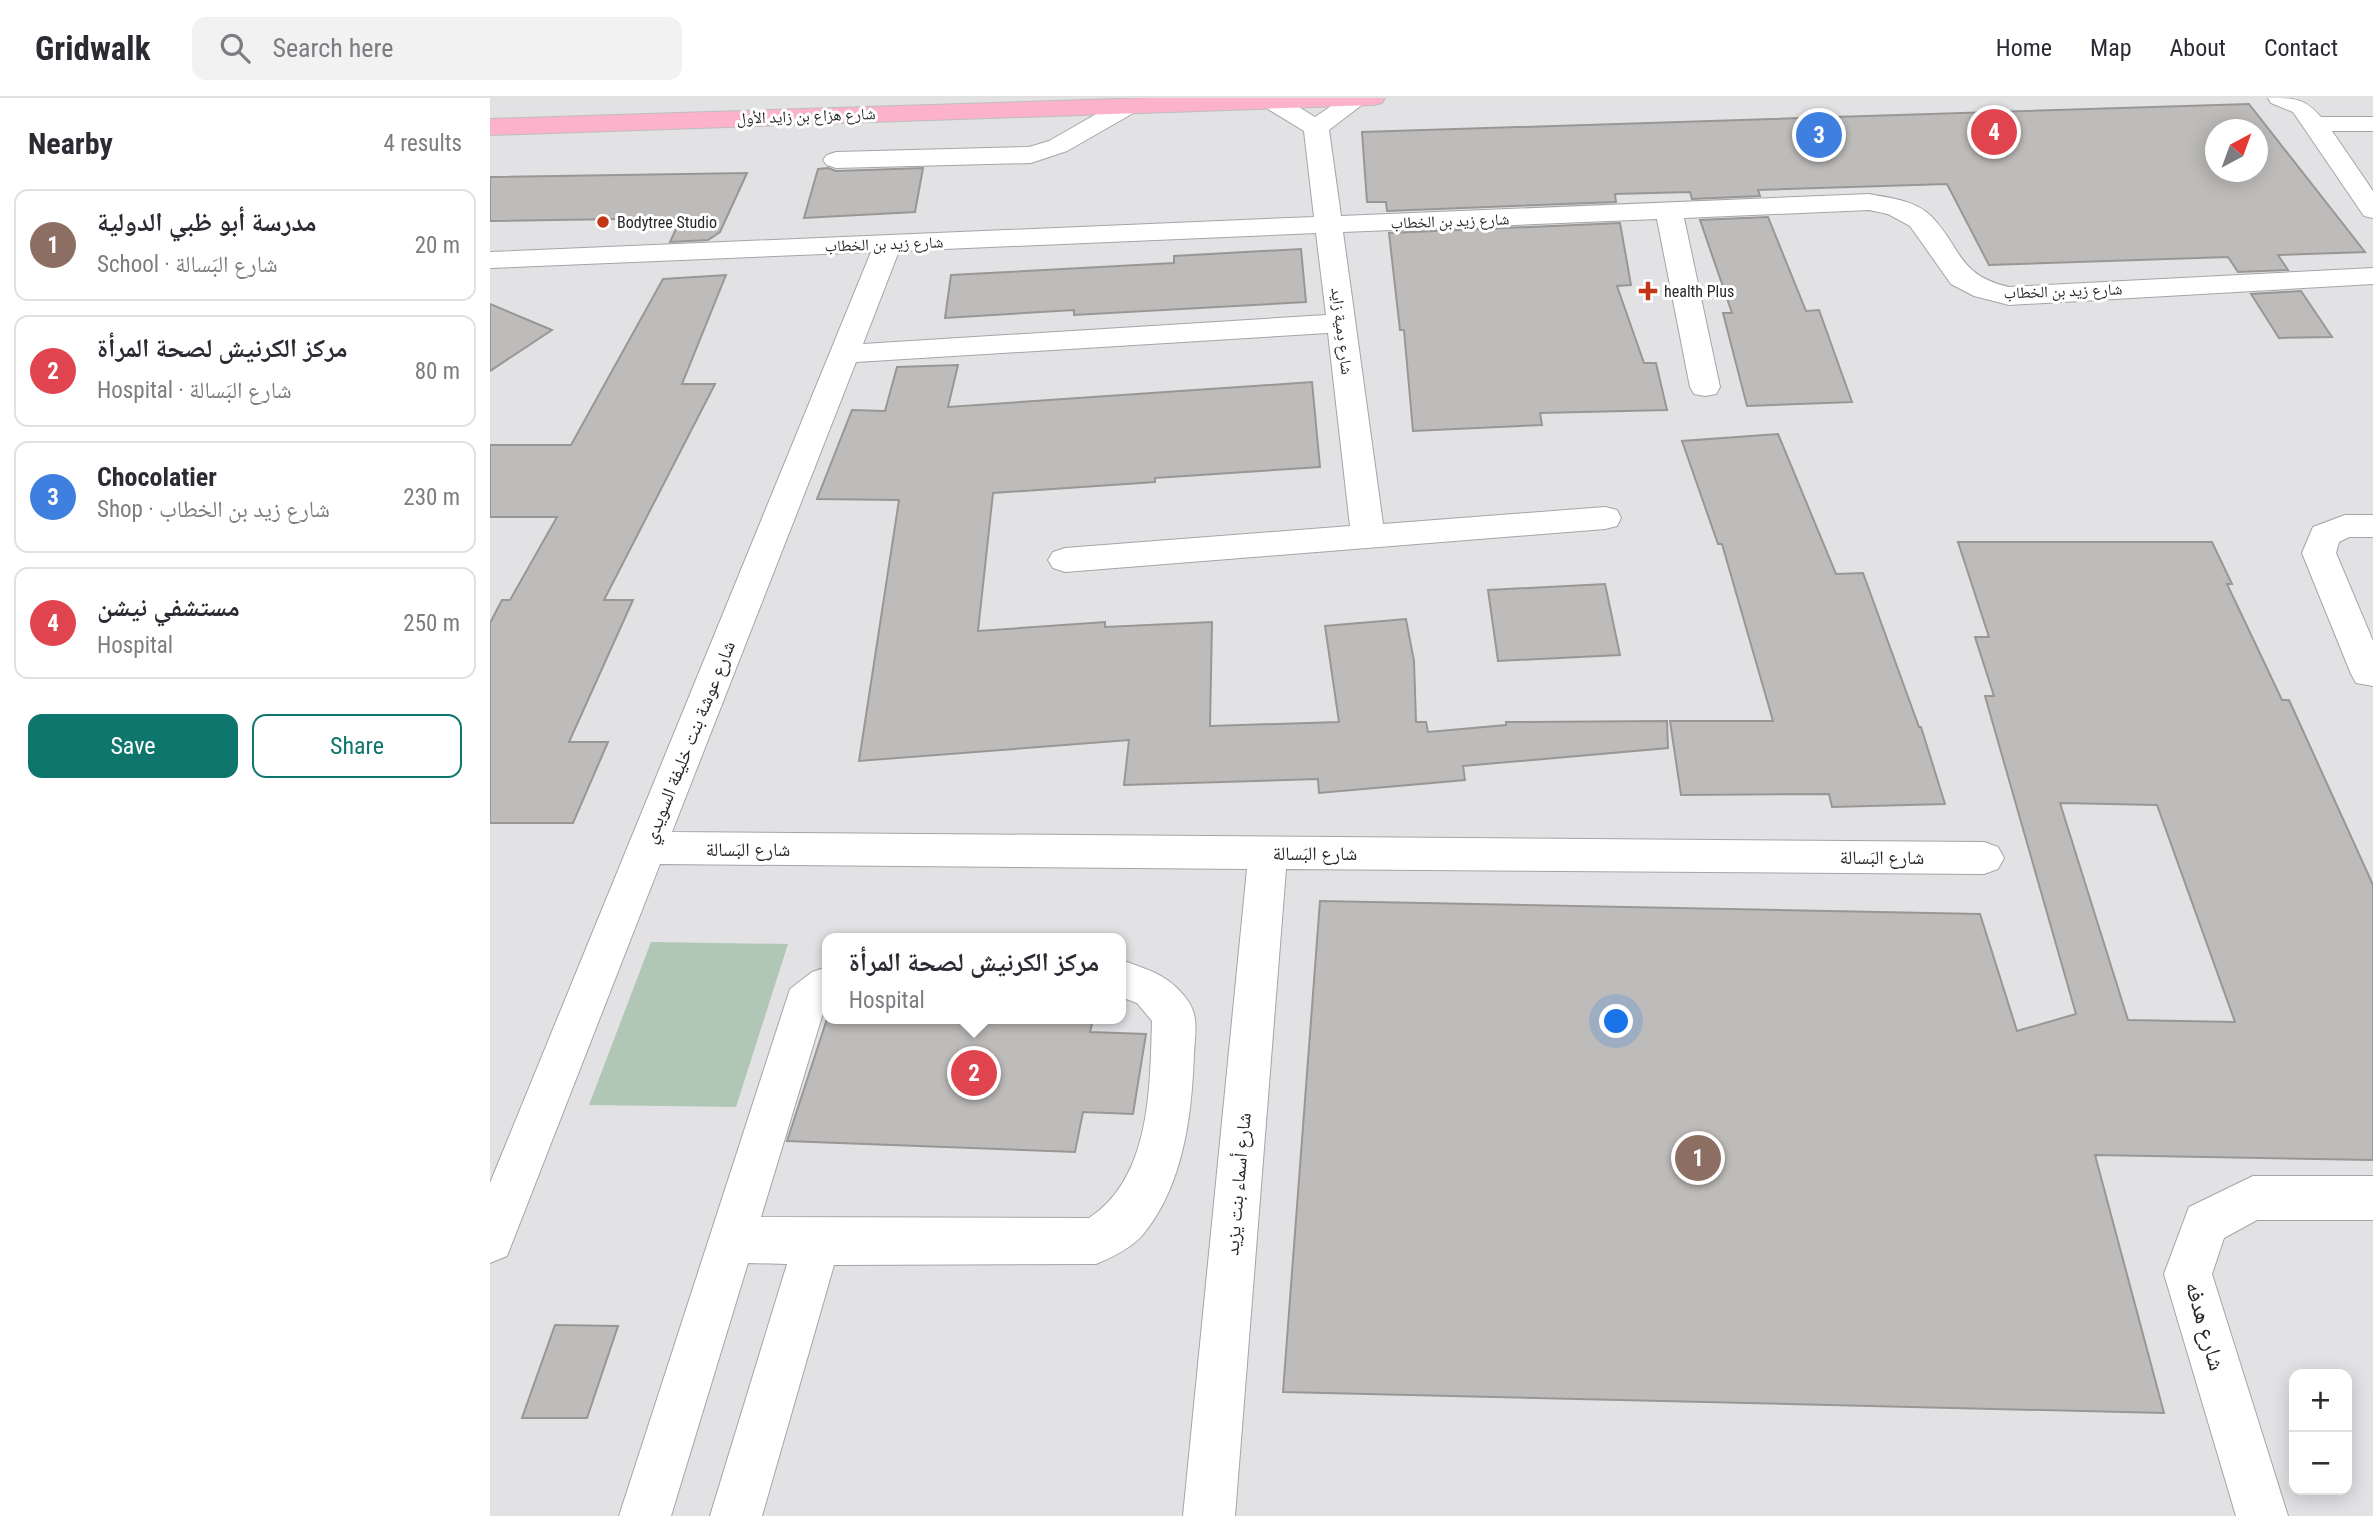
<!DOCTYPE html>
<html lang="en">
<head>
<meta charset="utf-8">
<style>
  body { margin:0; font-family:"Roboto Condensed","Noto Naskh Arabic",sans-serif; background:#f2f2f3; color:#2b2b33 }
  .controls { position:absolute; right:21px; bottom:21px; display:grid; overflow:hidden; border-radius:14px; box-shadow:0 4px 18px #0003 }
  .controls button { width:63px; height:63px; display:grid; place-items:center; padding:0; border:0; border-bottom:2px solid #e1e1e2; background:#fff; color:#2b2b33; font:35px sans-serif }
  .compass { position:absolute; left:1715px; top:21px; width:63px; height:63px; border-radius:50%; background:#fff; box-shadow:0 4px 18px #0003; rotate:41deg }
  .you { position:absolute; left:1127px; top:924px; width:24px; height:24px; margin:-18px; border:5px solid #fff; border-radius:50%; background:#1a73e8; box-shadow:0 0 0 10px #1a73e833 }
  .badge { display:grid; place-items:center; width:46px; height:46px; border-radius:50%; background:#0f766e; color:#fff; font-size:23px; font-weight:700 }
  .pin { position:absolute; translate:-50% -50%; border:4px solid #fff; box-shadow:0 2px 7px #0006 }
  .popup { position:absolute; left:332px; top:835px; width:304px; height:91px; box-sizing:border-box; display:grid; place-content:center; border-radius:14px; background:#fff; filter:drop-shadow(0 2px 5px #0005); font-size:23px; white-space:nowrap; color:#7c7c81 }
  .popup b { font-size:26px; color:#2b2b33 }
  .popup::after { content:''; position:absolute; left:50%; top:100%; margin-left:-14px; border:14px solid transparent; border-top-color:#fff }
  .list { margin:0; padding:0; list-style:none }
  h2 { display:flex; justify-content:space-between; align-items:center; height:91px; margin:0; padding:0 28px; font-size:30px }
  h2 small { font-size:23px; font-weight:400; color:#7c7c81 }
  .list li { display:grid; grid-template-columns:46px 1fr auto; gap:21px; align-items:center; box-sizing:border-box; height:112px; margin:0 14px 14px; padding:0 14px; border:2px solid #e1e1e2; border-radius:14px }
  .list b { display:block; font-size:26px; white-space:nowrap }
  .list p { margin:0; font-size:23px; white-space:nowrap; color:#7c7c81 }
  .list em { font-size:23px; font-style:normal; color:#7c7c81 }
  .actions { display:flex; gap:14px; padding:21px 28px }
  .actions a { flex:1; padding:16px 0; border:2px solid #0f766e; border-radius:14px; text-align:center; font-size:24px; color:#0f766e }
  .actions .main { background:#0f766e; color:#fff }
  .icon { flex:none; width:38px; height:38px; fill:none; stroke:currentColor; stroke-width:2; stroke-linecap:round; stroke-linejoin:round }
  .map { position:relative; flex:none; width:1883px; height:1418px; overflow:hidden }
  header { display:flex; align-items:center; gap:42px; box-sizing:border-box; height:98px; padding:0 35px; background:#fff; border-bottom:2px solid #e1e1e2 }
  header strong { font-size:33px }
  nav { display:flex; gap:38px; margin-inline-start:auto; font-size:24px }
  .search { width:490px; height:63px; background:#f2f2f3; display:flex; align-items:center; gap:18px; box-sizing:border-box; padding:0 24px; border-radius:14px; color:#7c7c81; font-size:26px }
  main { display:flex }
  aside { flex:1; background:#fff }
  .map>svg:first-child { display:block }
  .green { fill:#b1c7b5 }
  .building { fill:#bebcba; stroke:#999795; stroke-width:2; fill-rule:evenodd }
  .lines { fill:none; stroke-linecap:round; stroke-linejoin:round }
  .minor-casing { stroke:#a5a5a8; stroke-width:2 }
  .major-casing { stroke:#bebebf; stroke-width:2 }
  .minor { fill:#fff; fill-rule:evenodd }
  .major { fill:#fcb2ca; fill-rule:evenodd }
  .poi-dot { fill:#c13715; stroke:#fff; stroke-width:2.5 }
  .labels { text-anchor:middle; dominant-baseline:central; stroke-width:6; stroke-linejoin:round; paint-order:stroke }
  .far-street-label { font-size:16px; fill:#282829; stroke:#fff }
  .far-poi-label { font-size:16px; fill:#282829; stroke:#fff; text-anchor:start }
  .street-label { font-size:19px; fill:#282829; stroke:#fff }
  .near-street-label { font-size:23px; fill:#282829; stroke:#fff }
</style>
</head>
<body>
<header>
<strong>Gridwalk</strong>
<div class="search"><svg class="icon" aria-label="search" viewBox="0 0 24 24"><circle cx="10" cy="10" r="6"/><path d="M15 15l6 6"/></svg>Search here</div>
<nav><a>Home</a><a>Map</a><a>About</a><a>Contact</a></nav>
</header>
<main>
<aside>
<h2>Nearby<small>4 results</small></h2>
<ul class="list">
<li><span class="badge" style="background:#8d6e63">1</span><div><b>مدرسة أبو ظبي الدولية</b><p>School · شارع البَسالة</p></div><em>20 m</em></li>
<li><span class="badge" style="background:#e0444e">2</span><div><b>مركز الكرنيش لصحة المرأة</b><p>Hospital · شارع البَسالة</p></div><em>80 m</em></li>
<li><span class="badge" style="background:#3f7fe0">3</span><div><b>Chocolatier</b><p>Shop · شارع زيد بن الخطاب</p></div><em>230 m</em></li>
<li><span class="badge" style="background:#e0444e">4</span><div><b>مستشفي نيشن</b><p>Hospital</p></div><em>250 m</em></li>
</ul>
<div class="actions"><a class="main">Save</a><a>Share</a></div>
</aside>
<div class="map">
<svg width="1883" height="1418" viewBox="0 0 1883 1418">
  <rect width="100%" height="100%" fill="#e2e2e5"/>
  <path class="green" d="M161,844L298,846L246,1009L99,1007Z"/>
  <g class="building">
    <path d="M1759,6L1875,154L1788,157L1798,172L1748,174L1738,159L1499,167L1457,86L1268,92L1270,98L1202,101L1200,94L1125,96L1126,104L897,113L896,104H877L872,34ZM1726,32H1768V74H1726Z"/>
    <path d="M338,70L346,73L433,70L425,114L314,120L328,71Z"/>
    <path d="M257,75L230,134L218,142L180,144L191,120L0,123V79Z"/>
    <path d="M1278,119L1316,213L1329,212L1362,304L1257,308L1233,215H1242L1210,122Z"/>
    <path d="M1130,125L1141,187L1127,188L1154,265H1166L1177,312L1050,315L1052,327L923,333L914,232H910L899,135Z"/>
    <path d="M811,151L816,204L584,217V212L455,220L461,177L684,165V158Z"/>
    <path d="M236,177L192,286H225L114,502H143L79,644H118L83,725H0V525L12,502H20L67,419H0V347H81L173,181Z"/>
    <path d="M1811,193L1842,239L1789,240L1761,196Z"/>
    <path d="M0,206L62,232L0,273Z"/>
    <path d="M468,267L458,309L822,284L830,369L665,380V384L503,395L488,533L615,524V529L722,524L720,628L849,624L835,528L916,521L924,563L926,624H936L938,634L1016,627V624L1177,623L1178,650L973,668L975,682L829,695L828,681L634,687L639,642L369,663L409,402L327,401L362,312L395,313L407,269Z"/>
    <path d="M1288,336L1346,476L1373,475L1429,629H1431L1455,706L1342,709L1339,696L1191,697L1180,623H1283L1232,446H1228L1192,343Z"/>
    <path d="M1468,444H1722L1742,486H1737L1792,602H1799L1883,787V1062L1605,1057L1674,1315L793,1294L830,803L1490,816L1527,933L1586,916L1495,598H1504L1485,539H1499ZM1570,705L1667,707L1745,924L1638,922Z"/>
    <path d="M1115,486L1130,557L1008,563L998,492Z"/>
    <path d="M337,921H603L600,934L656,936L643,1016L593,1014L585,1054L297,1043Z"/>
    <path d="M65,1227L128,1228L97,1320H32Z"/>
  </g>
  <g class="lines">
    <defs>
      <g id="minor">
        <path d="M772,0H794L825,19L853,0H881L839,32L851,118L1379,96C1399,100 1425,102 1441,118C1472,150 1467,177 1519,189L1883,170V186L1519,207L1484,198L1461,186L1420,128L1398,116L1379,112L1194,120L1230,289L1226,296L1215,298L1204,296L1200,289L1167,121L853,134L893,426L1115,409L1127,412L1131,420L1127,428L1115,431L575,474L563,470L558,462L563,454L575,450L860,428L838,235L366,264L182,734L1494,744L1508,749L1514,760L1508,771L1494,776L796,771L745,1418H693L757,771L170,766L17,1158L0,1165V1085L381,154L0,170V154L824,119L814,33L773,8L770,3ZM826,135L836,217L373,246L409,153Z"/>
        <path d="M1778,0C1805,0 1814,0 1831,19H1883V33H1842L1883,93V120L1874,118L1803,14L1781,5Z"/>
        <path d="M638,1L647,3L650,8L647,13L577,53L541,65L346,70L337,67L333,62L337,57L346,54L539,49L559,43L629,3Z"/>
        <path d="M1855,417H1883V439H1859L1849,444L1846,455L1883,543V588L1866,585L1861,576L1812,455L1823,429Z"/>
        <path d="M631,862C659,872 680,877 698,903C709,918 705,937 704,955C702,1015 694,1085 655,1134C644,1149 623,1159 606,1166L344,1167L272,1418H220L297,1166L258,1165L181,1418H129L300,891L322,874L337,869V912L333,915L271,1119L599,1120C661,1080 660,989 662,923L647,905L631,899Z"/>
        <path d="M1763,1078H1883V1122H1767L1734,1140L1722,1176L1798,1418H1746L1674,1176L1699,1109Z"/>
      </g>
      <path id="major" d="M658,0H895L892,5L883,7L0,37V21Z"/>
    </defs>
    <use href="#minor" class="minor-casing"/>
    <use href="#major" class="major-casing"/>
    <use href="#minor" class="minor"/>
    <use href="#major" class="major"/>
  </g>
  <g class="poi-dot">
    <circle cx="113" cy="124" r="7"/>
    <path d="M1154.5 182.5h7v7h7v7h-7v7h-7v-7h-7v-7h7z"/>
  </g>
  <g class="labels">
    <g class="far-street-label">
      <text transform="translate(316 18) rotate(-2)">شارع هزاع بن زايد الأول</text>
      <text transform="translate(960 123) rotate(-2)">شارع زيد بن الخطاب</text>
      <text transform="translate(394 146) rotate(-2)">شارع زيد بن الخطاب</text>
      <text transform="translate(1573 193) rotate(-2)">شارع زيد بن الخطاب</text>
      <text transform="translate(852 233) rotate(83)">شارع دِمية زايد</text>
    </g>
    <g class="far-poi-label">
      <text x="127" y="124">Bodytree Studio</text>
      <text x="1174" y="193">health Plus</text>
    </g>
    <g class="street-label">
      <text transform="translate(199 644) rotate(-68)">شارع عوشة بنت خليفة السويدي</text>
      <text x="258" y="751">شارع البَسالة</text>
      <text x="825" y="755">شارع البَسالة</text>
      <text x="1392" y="759">شارع البَسالة</text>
      <text transform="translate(748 1086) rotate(-85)">شارع أسماء بنت يزيد</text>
    </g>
    <g class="near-street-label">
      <text transform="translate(1715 1228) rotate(74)">شارع هدفه</text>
    </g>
  </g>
</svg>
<div class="controls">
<button>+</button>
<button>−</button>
</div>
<svg class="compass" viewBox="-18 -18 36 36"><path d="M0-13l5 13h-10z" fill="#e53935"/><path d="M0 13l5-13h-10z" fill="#7c7c81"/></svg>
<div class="you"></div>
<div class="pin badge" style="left:1208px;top:1060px;background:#8d6e63">1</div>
<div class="pin badge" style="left:484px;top:975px;background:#e0444e">2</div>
<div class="popup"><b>مركز الكرنيش لصحة المرأة</b>Hospital</div>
<div class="pin badge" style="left:1329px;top:37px;background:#3f7fe0">3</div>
<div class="pin badge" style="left:1504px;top:34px;background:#e0444e">4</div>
</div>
</main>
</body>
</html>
